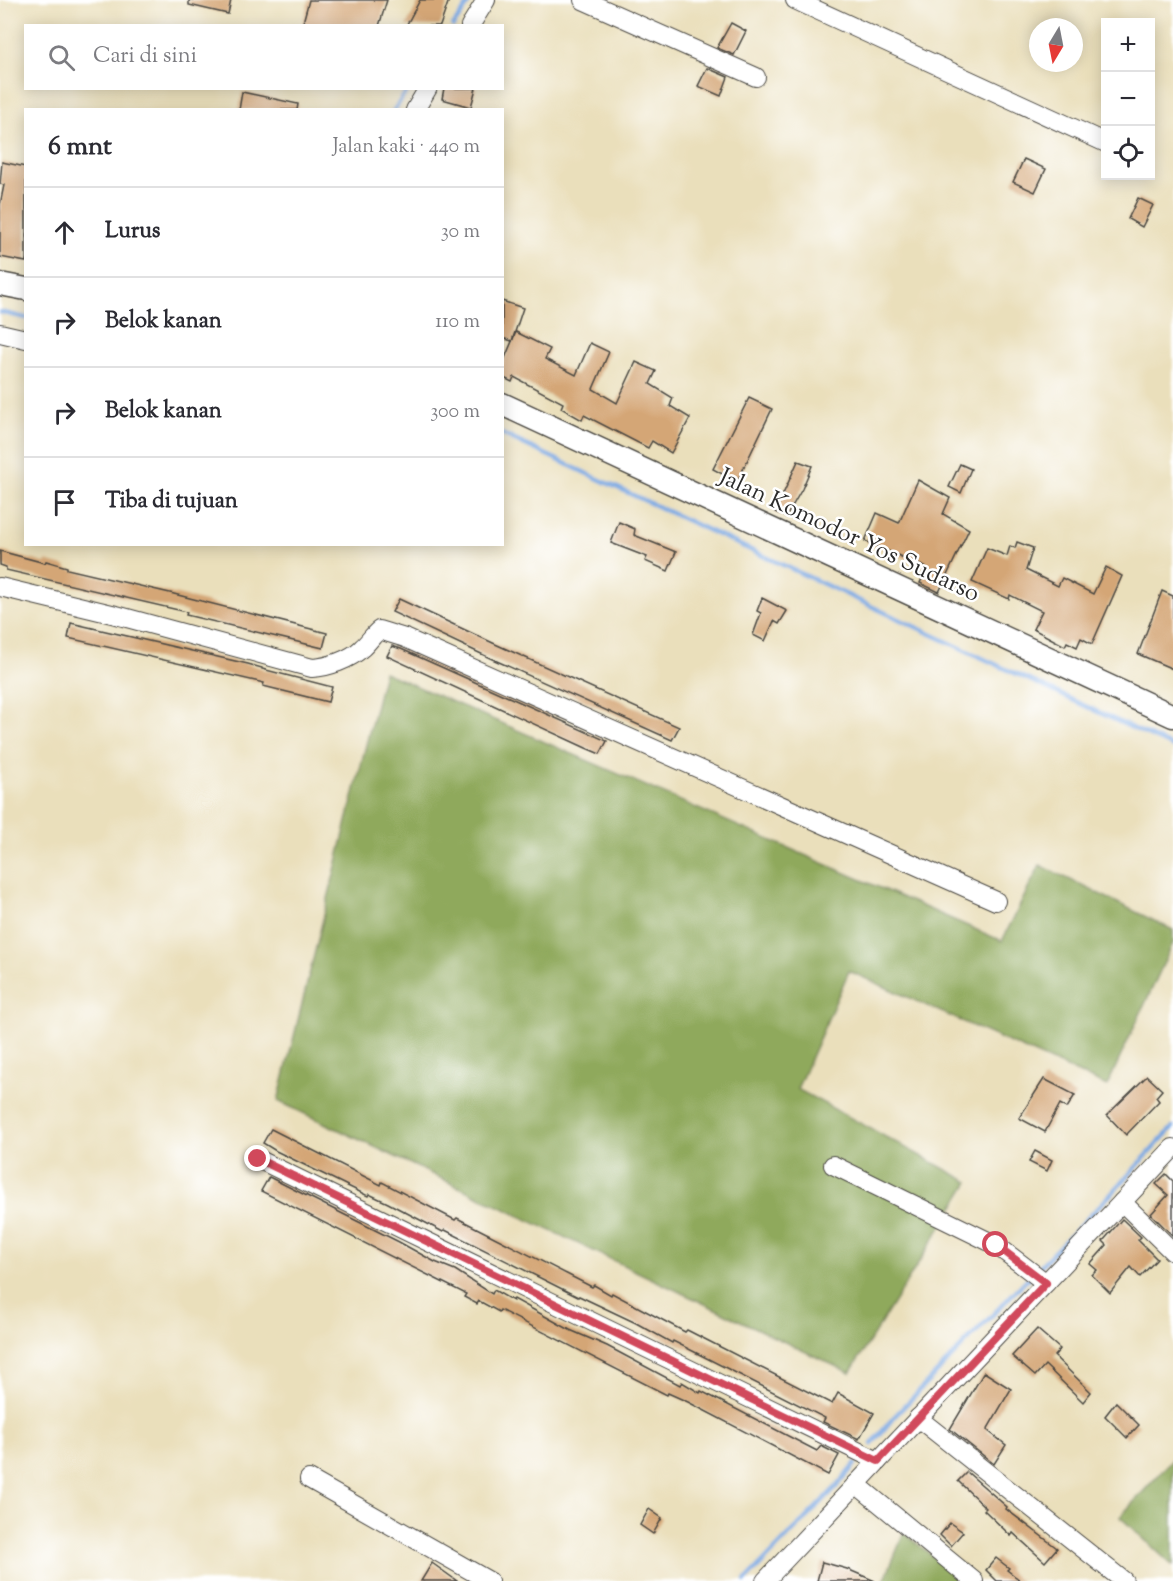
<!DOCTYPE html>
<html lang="id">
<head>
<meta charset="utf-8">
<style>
  body { margin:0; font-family:"Sorts Mill Goudy",serif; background:#f7f7f7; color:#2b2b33 }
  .controls { position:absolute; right:18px; top:18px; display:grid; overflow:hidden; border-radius:0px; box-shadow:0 3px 15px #0003 }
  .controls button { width:54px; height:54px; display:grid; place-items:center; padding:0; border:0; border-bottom:2px solid #e1e1e2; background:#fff; color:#2b2b33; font:30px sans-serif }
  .compass { position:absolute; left:1029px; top:18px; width:54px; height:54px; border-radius:50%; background:#fff; box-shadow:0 3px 15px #0003; rotate:190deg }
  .stop { position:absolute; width:18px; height:18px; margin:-14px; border:4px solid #d1495b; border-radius:50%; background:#fff }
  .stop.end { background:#d1495b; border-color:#fff; box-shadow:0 2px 6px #0008 }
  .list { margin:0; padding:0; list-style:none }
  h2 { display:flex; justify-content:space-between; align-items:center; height:78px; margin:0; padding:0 24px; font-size:26px }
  h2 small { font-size:20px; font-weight:400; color:#7c7c81 }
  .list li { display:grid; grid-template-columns:39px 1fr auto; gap:18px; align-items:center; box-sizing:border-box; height:90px; padding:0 24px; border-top:2px solid #e1e1e2 }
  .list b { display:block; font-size:22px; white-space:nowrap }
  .list em { font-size:20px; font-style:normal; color:#7c7c81 }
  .icon { flex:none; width:33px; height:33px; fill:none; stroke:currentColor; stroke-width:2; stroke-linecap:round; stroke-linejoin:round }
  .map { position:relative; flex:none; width:1173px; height:1581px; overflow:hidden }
  .search { position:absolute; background:#fff; box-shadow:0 3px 15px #0003; left:24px; top:24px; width:480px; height:66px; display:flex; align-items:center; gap:15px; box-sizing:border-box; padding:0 21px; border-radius:0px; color:#7c7c81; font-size:22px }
  .panel { position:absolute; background:#fff; box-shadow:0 3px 15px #0003; left:24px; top:108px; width:480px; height:438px; border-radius:0px }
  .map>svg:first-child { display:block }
  .forest { fill:#8fa95b; stroke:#5d6a43; stroke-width:1.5 }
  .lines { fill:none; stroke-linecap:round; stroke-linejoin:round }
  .stream { stroke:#79a7e2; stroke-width:4.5 }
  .building { fill:#d4a676 }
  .minor-casing { stroke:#484641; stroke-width:20 }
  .tertiary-casing { stroke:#484641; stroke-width:25 }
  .minor { stroke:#fff; stroke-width:18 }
  .tertiary { stroke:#fff; stroke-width:22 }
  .route { stroke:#d1495b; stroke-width:8 }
  .labels { text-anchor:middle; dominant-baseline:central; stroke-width:5; stroke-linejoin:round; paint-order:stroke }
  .street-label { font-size:24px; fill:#2b2b2b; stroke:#fff }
</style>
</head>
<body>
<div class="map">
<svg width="1173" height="1581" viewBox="0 0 1173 1581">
  <rect width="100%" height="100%" fill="#fff"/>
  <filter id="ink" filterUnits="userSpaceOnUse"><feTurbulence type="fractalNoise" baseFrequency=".0167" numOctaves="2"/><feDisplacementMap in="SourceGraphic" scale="12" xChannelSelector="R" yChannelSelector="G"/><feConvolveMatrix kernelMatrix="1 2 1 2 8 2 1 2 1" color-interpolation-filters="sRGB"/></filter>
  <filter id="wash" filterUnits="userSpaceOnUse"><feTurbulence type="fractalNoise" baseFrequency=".008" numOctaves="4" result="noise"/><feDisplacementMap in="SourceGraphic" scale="24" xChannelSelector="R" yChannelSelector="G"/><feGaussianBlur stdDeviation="1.35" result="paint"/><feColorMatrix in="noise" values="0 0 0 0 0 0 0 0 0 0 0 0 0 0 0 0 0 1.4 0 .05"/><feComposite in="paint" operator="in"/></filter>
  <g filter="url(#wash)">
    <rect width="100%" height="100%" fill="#eadfbb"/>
    <g class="forest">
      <path d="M384,672L1002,941L1040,865L1173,930V943L1107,1086L849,971L797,1089L969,1182L850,1373L278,1101Z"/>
      <path d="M1173,1459V1566L1120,1517Z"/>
      <path d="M904,1533L963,1581H884Z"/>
    </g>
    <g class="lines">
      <g class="stream">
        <path d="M453,26L471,0"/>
        <path d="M394,110L409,88"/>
        <path d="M0,312L26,318"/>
        <path d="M502,434L1173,747"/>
        <path d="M1036,1270L1113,1192L1173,1127"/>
        <path d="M872,1444L893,1418L1030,1276"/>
        <path d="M745,1581L837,1486L855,1464"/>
      </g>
    </g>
    <g id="blocks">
      <g class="building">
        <path d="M189,0H231L228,14L189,5Z"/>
        <path d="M309,0H387L379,26H302Z"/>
        <path d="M420,0H449L440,26H406Z"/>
        <path d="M731,23L746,31L734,55L717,48Z"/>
        <path d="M707,68L728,77L721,96L698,86Z"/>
        <path d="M444,88H476L471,107L442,99Z"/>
        <path d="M242,92L298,104L297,110H239Z"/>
        <path d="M1024,159L1046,169L1035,192L1013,182Z"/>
        <path d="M2,162L26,167V262L0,257V205L4,185L0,184Z"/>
        <path d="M1138,198L1153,205L1142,227L1128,219Z"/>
        <path d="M502,301L523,308L512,341L502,338Z"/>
        <path d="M516,332L550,349L545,359L576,375L590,343L609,352L593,389L617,403L636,362L656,371L650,384L673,398L670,406L690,418L671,453L652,441L648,448L584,415L582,420L561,408L563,403L514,377L512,382L502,377V365Z"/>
        <path d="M749,398L772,409L737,482L713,469Z"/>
        <path d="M798,461L812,466L802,489L786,517L775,512Z"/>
        <path d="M960,464L971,469L961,493L949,487Z"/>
        <path d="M918,480L950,498L943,514L969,529L939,592L920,583L927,568L865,541L877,513L899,523Z"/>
        <path d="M619,522L635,529L634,535L676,552L668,571L645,561L647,557L611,543Z"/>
        <path d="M1017,542L1033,548L1026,570L1058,586L1062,578L1093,594L1106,567L1122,576L1092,644L1081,638L1077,647L1067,642L1065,646L1033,629L1042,611L1010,595L1009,599L972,582L987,548L1007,556L1010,546L1015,548Z"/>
        <path d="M0,551L45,563L46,561L67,567V569L170,593L327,633L323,648L186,615L187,612L6,570V567L0,565Z"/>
        <path d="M1162,591L1173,596V669L1138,654Z"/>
        <path d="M762,598L787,611L779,624L774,621L765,641L753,635L761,613L757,611Z"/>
        <path d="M399,599L493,643L679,727L672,740L490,658L392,612Z"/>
        <path d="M71,623L248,664L262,668V669L332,687L328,702L263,686L264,683L68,638Z"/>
        <path d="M392,646L401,649L607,741L600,754L586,748L387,656Z"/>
        <path d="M1147,1076L1162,1090L1156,1097L1159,1101L1126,1135L1107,1115Z"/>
        <path d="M1044,1079L1075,1095L1067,1108L1060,1104L1045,1132L1019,1118Z"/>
        <path d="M271,1129L381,1185L382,1182L455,1220L457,1218L592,1287L594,1285L611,1295L612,1293L685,1332L687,1330L832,1404L838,1393L874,1413L859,1439L823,1422L825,1418L673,1341L672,1343L636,1323L579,1296L578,1297L445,1230L443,1232L388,1203L369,1194L368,1196L276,1151L263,1143Z"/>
        <path d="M1035,1151L1052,1160L1047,1171L1029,1162Z"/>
        <path d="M1166,1174L1173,1181V1236L1151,1214L1168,1195L1156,1184Z"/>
        <path d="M269,1177L399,1242L435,1262L455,1270L492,1294L494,1290L513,1301L514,1299L570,1330L607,1346L680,1385L682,1382L700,1393L701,1391L817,1451L821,1446L839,1455L828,1475L688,1402L668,1393L667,1395L500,1310L499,1312L479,1301L477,1304L464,1297L466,1294L442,1282L261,1191Z"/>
        <path d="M1122,1219L1141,1237L1138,1240L1157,1259L1140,1277L1131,1267L1110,1293L1092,1275L1097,1270L1090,1264L1107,1245L1103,1241Z"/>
        <path d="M1037,1329L1060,1349L1054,1356L1091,1392L1083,1402L1045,1365L1035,1376L1012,1356Z"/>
        <path d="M984,1372L1011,1389L987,1430L1006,1445L994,1464L950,1429Z"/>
        <path d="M1116,1402L1139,1425L1127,1438L1105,1416Z"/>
        <path d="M967,1472L1007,1507L1006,1509L1057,1548L1045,1562L1013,1533L1011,1536L984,1510L986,1508L958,1481Z"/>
        <path d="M649,1509L662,1518L653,1534L640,1525Z"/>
        <path d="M950,1523L963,1532L951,1546L940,1535Z"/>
        <path d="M996,1558L1009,1568L1007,1570L1021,1581H997L986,1570Z"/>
        <path d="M822,1562L847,1569L875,1581H817Z"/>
        <path d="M432,1563L457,1581H421Z"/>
      </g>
    </g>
  </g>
  <g filter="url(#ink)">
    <use href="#blocks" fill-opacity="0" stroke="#484641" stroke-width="1.5"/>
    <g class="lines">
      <defs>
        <g id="minor">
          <path d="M583,0L756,77"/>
          <path d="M795,0L1106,143"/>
          <path d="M470,26L486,0"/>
          <path d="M415,110L428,88"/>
          <path d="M0,333L26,339"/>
          <path d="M0,587L116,615L312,668C328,667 350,660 362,648C368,643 372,636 379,630L405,638L996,901"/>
          <path d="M258,1159L878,1461"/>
          <path d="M833,1165L996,1245L1046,1283"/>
          <path d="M1122,1202L1173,1252"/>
          <path d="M918,1418L1124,1581"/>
          <path d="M309,1479L489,1581"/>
          <path d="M856,1484L974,1581"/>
          <path d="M765,1581L1173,1148"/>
        </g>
        <g id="tertiary">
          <path d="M0,284L26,289"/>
          <path d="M502,404L1173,716"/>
        </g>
      </defs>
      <use href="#minor" class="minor-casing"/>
      <use href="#tertiary" class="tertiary-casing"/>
      <use href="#minor" class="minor"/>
      <use href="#tertiary" class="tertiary"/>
    </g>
  </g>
  <g class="lines" filter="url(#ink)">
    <path class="route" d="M258,1159L878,1461L1046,1283L996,1245"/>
  </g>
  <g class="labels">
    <g class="street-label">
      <text transform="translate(849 536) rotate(25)">Jalan Komodor Yos Sudarso</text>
    </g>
  </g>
</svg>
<div class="controls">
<button>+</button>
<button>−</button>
<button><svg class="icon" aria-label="locate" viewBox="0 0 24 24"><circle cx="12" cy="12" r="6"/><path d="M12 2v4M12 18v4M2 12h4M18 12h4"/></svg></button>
</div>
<svg class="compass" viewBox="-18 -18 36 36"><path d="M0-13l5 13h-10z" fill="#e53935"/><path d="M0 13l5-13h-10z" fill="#7c7c81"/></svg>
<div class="stop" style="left:996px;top:1245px"></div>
<div class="stop end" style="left:258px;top:1159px"></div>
<div class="search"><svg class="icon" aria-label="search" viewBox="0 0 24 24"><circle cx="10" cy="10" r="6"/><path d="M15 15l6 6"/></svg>Cari di sini</div>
<section class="panel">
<h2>6 mnt<small>Jalan kaki · 440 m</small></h2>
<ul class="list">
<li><svg class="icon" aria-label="ahead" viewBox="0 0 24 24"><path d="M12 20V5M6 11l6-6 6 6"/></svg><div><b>Lurus</b></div><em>30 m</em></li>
<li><svg class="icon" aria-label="right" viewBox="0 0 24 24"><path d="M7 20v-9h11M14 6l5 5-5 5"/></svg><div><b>Belok kanan</b></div><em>110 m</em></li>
<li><svg class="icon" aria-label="right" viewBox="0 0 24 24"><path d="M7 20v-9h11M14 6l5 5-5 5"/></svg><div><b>Belok kanan</b></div><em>300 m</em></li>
<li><svg class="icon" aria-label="arrive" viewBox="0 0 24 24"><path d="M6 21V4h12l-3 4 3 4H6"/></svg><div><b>Tiba di tujuan</b></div></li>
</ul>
</section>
</div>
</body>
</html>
